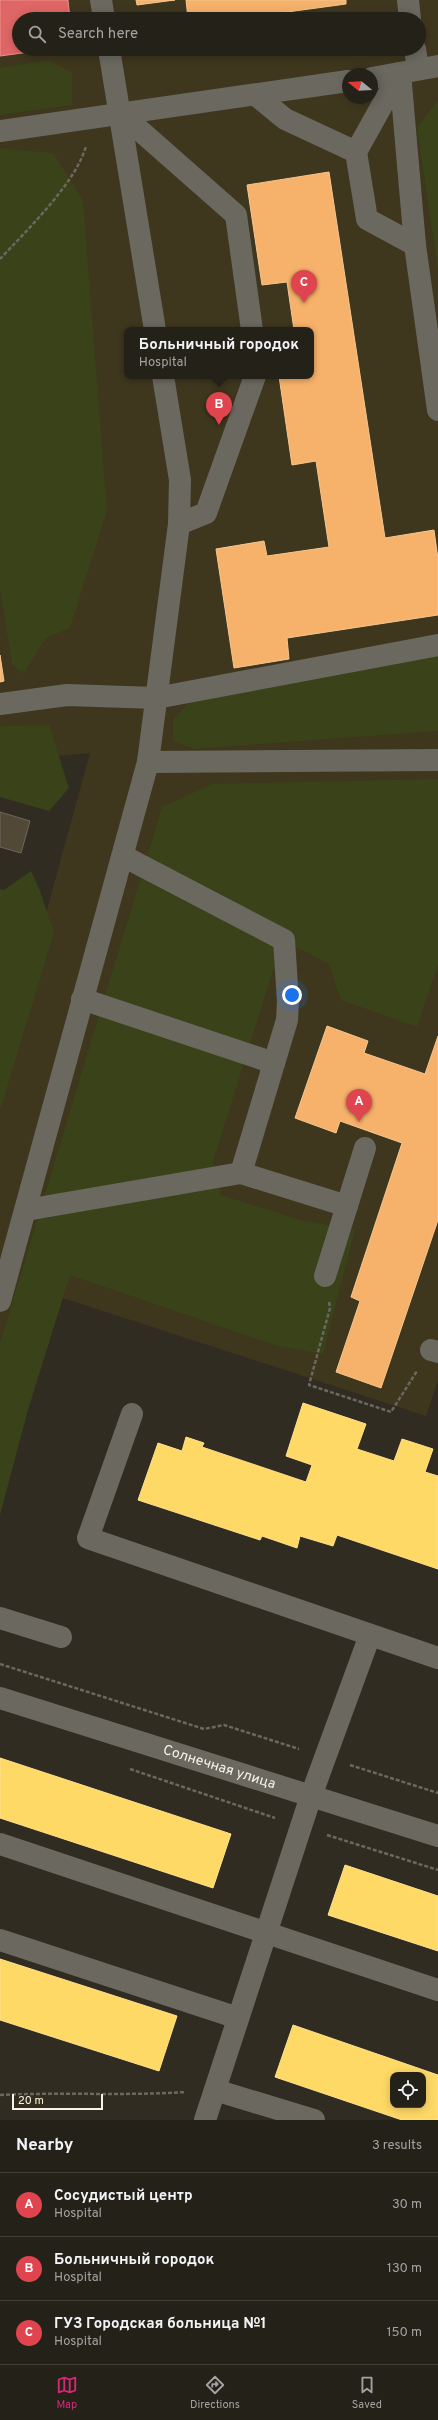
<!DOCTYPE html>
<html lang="en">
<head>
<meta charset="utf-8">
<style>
  body { margin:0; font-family:Overpass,sans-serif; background:#302e26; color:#f1f3f6 }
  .controls { position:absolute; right:12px; bottom:12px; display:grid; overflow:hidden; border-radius:8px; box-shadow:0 2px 10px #0003 }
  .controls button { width:36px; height:36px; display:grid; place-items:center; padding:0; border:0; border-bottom:1px solid #413e38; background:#242119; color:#f1f3f6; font:20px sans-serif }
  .compass { position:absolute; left:342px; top:68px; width:36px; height:36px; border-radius:50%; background:#242119; box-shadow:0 2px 10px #0003; rotate:288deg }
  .scale { position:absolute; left:12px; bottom:10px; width:91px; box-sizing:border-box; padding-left:4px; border:2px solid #f7f4e7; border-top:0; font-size:11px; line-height:14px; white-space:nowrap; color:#f7f4e7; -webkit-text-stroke:3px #362f1b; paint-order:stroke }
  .you { position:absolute; left:292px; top:995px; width:14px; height:14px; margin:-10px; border:3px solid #fff; border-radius:50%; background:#1a73e8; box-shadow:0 0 0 6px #1a73e833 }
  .badge { display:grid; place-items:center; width:26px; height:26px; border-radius:50%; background:#db2777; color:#fff; font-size:13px; font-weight:700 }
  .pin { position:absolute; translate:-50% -33px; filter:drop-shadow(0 1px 2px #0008) }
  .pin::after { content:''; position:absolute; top:21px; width:14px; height:12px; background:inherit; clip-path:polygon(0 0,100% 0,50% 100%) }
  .popup { position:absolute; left:124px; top:327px; width:190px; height:52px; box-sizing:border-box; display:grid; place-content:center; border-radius:8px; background:#242119; filter:drop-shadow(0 1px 3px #0005); font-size:13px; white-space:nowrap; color:#a3a3a2 }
  .popup b { font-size:15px; color:#f1f3f6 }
  .popup::after { content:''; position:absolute; left:50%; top:100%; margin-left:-8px; border:8px solid transparent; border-top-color:#242119 }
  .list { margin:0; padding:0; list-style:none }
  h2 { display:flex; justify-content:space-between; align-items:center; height:52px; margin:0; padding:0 16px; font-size:17px }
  h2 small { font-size:13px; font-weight:400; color:#a3a3a2 }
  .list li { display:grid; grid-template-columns:26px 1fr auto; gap:12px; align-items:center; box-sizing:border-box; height:64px; padding:0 16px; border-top:1px solid #413e38 }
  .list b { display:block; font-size:15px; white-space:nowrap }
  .list p { margin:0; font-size:13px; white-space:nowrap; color:#a3a3a2 }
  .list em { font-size:13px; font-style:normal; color:#a3a3a2 }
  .icon { flex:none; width:22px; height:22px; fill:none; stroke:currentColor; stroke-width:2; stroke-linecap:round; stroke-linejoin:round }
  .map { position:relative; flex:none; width:438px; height:2120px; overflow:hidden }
  .search { position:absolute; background:#242119; box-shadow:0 2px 10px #0003; left:12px; right:12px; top:12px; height:44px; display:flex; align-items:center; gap:10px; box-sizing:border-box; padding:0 14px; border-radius:22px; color:#a3a3a2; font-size:15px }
  .sheet { height:244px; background:#242119 }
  nav { display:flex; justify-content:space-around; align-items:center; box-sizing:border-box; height:56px; border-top:1px solid #413e38; background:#242119; font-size:11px; color:#a3a3a2 }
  nav a { display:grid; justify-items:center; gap:2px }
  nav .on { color:#db2777 }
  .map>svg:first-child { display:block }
  .built { fill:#3e361d; fill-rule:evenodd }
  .green { fill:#3a4219 }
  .homes { fill:#ffd966; stroke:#fde18d; fill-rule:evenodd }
  .shops { fill:#e06666; stroke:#e7918d }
  .health { fill:#f6b26b; stroke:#f6c690 }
  .building { fill:#524836; stroke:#6c675f }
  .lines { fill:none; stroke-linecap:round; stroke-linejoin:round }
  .path { stroke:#6b6861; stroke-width:2.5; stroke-dasharray:4 2; stroke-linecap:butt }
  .minor { stroke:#6b6860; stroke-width:22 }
  .labels { text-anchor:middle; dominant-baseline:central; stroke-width:4; stroke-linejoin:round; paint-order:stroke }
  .street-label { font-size:14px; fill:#f7f4e7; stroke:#362f1b }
</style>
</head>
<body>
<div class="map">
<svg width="438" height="2120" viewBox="0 0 438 2120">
  <rect width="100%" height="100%" fill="#302c21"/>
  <path class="built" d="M0,0H438V1380L426,1416L32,1288L0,1397V1081L90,753L0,761ZM19,19H419V49H19ZM348,74H372V98H348ZM127,330H311V376H127Z"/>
  <g class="green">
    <path d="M49,60L72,73V105L0,115V68Z"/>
    <path d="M438,100V270L417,128Z"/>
    <path d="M0,148L53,153L83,200L107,511L70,628L46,638L23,674L12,664L0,590Z"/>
    <path d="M438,653V731L194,749L173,741V720L191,700Z"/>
    <path d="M49,725L69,788L49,811L0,797V726Z"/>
    <path d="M438,779V965L417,1027L341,1000L329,964L296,947L273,971L213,1162L221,1195L301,1220L355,1230L323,1354L277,1346L70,1275L28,1410L0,1515V1343L162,807L212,784Z"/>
    <path d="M31,871L40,891L54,933L0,1111V889L4,890Z"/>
  </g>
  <g class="homes">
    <path d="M303,1403L366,1424L357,1449L394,1461L402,1439L433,1449L425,1472L438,1476V1569L337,1535L333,1546L300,1536L297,1548L262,1536L260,1540L138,1500L158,1443L182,1451L186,1437L204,1443L202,1447L306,1482L312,1465L286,1456Z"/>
    <path d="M0,1758L231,1834L213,1888L0,1818Z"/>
    <path d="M345,1865L438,1896V1951L328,1915Z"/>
    <path d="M0,1959L177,2016L159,2071L0,2020Z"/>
    <path d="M293,2025L438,2075V2120H402L275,2077ZM393,2075H423V2105H393Z"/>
  </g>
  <path class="shops" d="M0,0H68L70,19H19V49H52L0,56Z"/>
  <g class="health">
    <path d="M136,0H175L137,5Z"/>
    <path d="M186,0H346V4L236,19H188Z"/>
    <path d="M329,172L385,538L434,530L438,559V615L287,638L289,659L234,668L216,549L264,541L267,556L329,547L316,461L292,465L279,376H311V330H294L287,282L262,285L247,185Z"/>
    <path d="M0,655L4,681L0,682Z"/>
    <path d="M327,1026L368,1041L364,1053L425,1074L438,1036V1220L381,1388L336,1372L360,1301L351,1297L402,1143L340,1121L336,1133L295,1118Z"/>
  </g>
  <path class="building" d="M0,812L30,821L21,853L0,847Z"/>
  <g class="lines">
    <g class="path">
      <path d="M0,259C26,231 76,183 86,146"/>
      <path d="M329,1302L330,1308L309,1385L391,1412L417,1371"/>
      <path d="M0,1664L204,1729L224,1725L299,1749"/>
      <path d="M350,1765L438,1793"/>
      <path d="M130,1769L275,1818"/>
      <path d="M327,1835L438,1870"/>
      <path d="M0,2095C62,2092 124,2096 186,2092"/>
    </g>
    <g class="minor">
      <path d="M101,0L104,19"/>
      <path d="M408,0L410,19"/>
      <path d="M109,49L155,330"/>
      <path d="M415,49L418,69"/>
      <path d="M400,73L415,245L438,410"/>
      <path d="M372,78L438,66"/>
      <path d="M257,96L285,119L356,152L367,219L415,245"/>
      <path d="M119,112L236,215L252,330"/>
      <path d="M0,131L348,81"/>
      <path d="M356,152L400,73"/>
      <path d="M179,524L206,513L255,376"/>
      <path d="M0,704L67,695L156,698L438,645"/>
      <path d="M148,762L438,760"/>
      <path d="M82,999L274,1063"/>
      <path d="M241,1173L347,1206"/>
      <path d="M26,1210L241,1173L287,1020L288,1001L284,940L123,856"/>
      <path d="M325,1276L365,1148"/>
      <path d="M0,1301L148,762L179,524L180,480L163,376"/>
      <path d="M431,1350L438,1352"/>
      <path d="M132,1414L88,1538L438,1658"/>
      <path d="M0,1618L61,1637"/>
      <path id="s1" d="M0,1698L438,1836"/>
      <path d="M0,1844L438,1990"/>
      <path d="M0,1940L238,2018"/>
      <path d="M215,2090L314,2120"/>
      <path d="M205,2120L311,1796L370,1635"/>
    </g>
  </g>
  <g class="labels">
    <g class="street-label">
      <text stroke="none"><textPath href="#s1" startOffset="230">Солнечная улица</textPath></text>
    </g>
  </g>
</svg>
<div class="controls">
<button><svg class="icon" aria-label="locate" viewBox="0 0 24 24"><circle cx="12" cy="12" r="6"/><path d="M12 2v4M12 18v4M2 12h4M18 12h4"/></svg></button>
</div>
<svg class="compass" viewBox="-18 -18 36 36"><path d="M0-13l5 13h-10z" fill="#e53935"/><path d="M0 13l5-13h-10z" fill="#a3a3a2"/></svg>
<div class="scale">20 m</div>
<div class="you"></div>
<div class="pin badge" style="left:359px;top:1122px;background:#e0444e">A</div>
<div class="pin badge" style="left:219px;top:425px;background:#e0444e">B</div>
<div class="popup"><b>Больничный городок</b>Hospital</div>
<div class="pin badge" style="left:304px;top:303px;background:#e0444e">C</div>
<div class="search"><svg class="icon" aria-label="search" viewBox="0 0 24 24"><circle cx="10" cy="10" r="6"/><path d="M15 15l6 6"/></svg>Search here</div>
</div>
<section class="sheet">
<h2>Nearby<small>3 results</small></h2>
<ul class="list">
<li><span class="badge" style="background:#e0444e">A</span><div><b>Сосудистый центр</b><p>Hospital</p></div><em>30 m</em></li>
<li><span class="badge" style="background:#e0444e">B</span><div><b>Больничный городок</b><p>Hospital</p></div><em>130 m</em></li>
<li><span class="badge" style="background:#e0444e">C</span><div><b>ГУЗ Городская больница №1</b><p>Hospital</p></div><em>150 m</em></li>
</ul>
</section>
<nav>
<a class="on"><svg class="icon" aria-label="map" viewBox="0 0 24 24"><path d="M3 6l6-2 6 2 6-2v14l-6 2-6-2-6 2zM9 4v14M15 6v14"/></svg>Map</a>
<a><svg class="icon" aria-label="directions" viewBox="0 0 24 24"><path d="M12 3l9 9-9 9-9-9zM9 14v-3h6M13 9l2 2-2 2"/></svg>Directions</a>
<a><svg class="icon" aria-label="saved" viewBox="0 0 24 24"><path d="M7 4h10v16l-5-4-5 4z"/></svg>Saved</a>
</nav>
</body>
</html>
